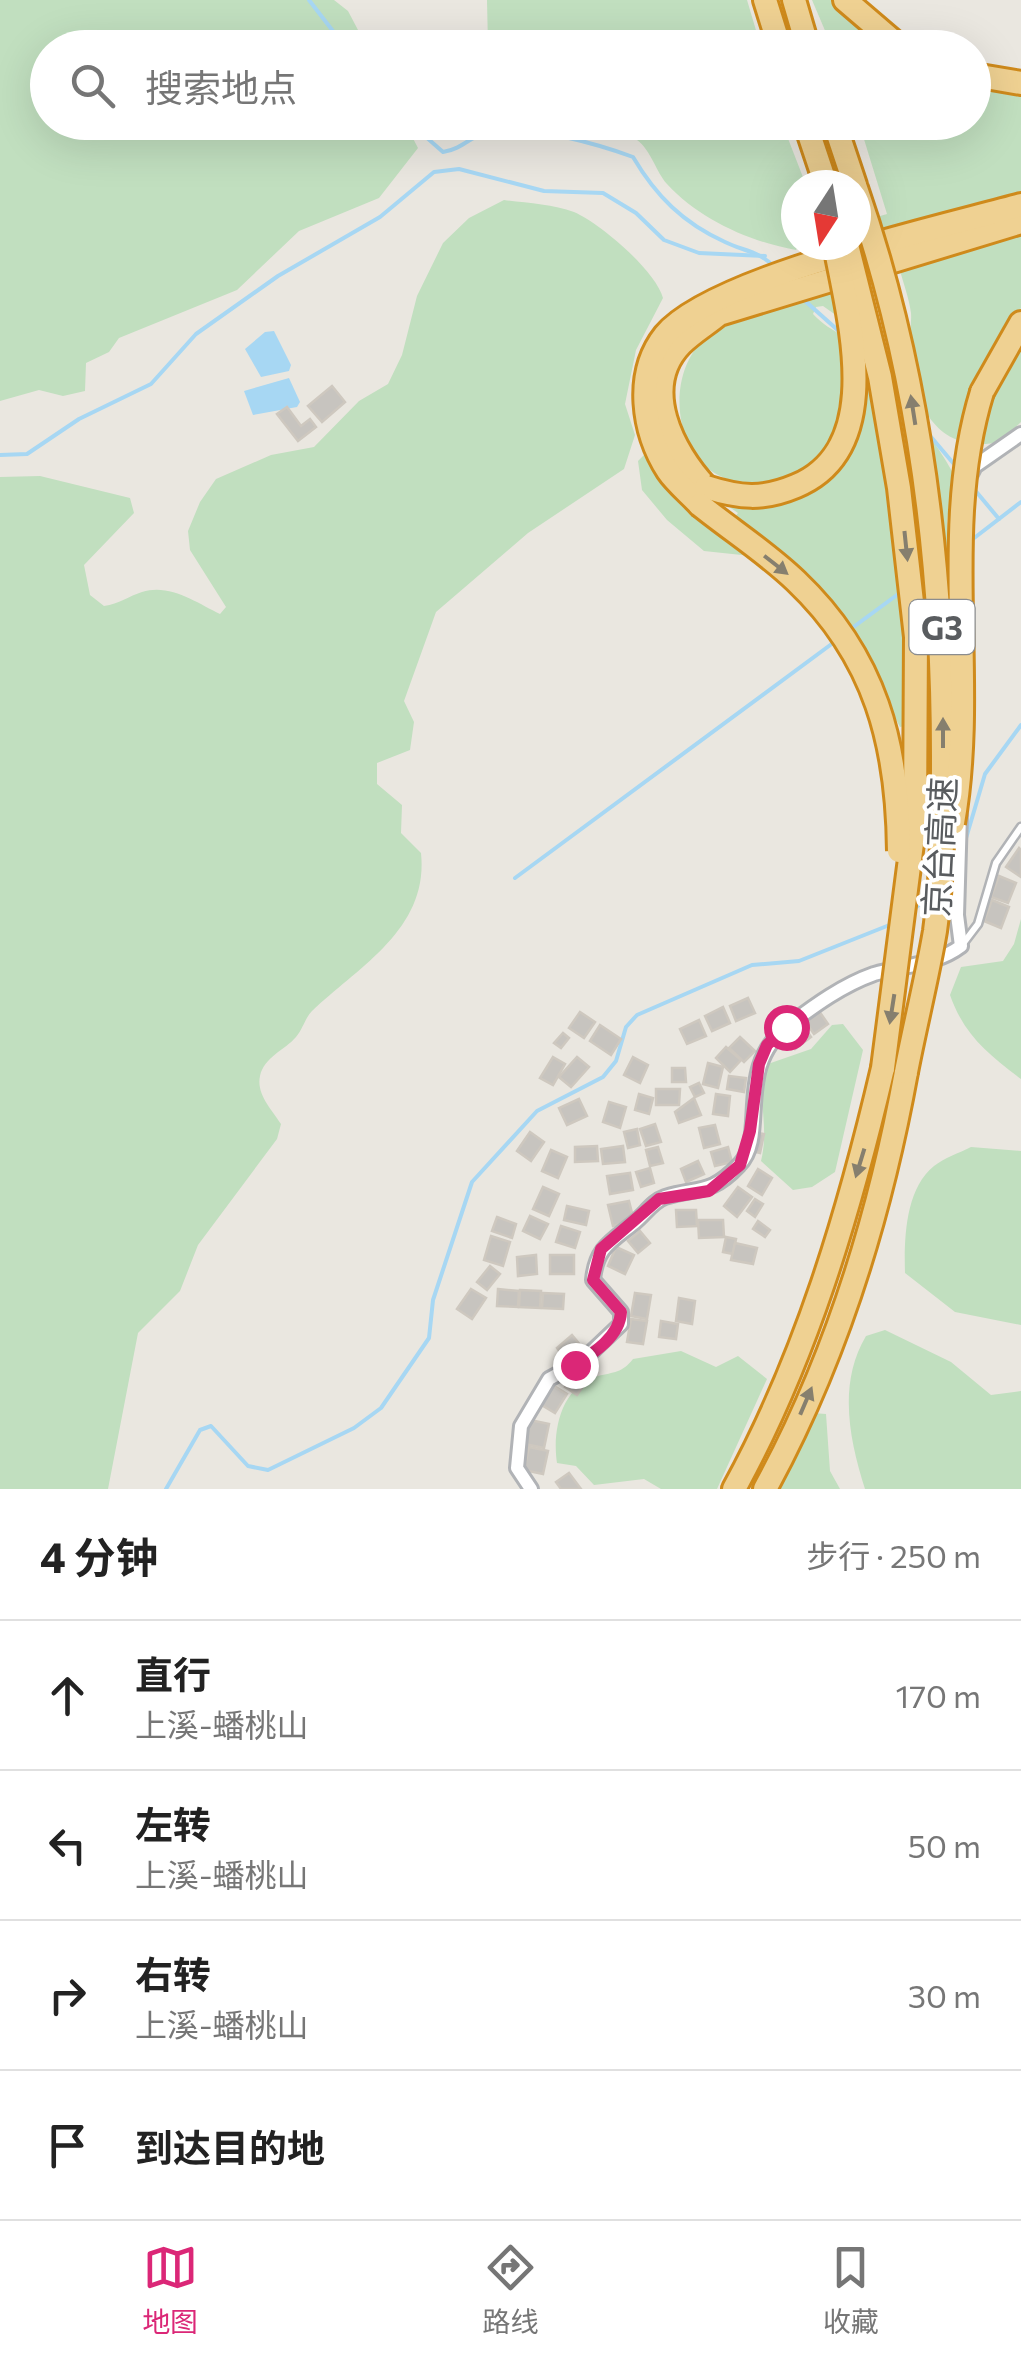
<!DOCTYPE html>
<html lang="zh">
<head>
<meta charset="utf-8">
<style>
  body { margin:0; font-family:Commissioner,"Noto Sans SC",sans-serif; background:#f6f6f6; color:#222 }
  .compass { position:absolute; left:781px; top:170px; width:90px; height:90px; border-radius:50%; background:#fff; box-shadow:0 10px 40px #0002; rotate:192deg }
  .stop { position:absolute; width:30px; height:30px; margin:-22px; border:8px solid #db2777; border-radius:50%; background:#fff }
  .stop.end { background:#db2777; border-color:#fff; box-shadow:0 2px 10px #0008 }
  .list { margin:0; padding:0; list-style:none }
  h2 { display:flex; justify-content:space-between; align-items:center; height:130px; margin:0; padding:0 40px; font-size:42px }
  h2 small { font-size:32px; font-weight:400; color:#767676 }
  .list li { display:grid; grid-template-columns:65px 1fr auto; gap:30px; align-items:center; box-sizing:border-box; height:150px; padding:0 40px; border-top:2px solid #e0e0e0 }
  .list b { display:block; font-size:38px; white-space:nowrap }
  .list p { margin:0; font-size:32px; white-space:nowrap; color:#767676 }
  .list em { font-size:32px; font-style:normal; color:#767676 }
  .icon { flex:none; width:55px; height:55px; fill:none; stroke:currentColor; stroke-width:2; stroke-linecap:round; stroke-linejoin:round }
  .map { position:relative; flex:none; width:1021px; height:1489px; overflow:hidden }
  .search { position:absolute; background:#fff; box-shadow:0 10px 40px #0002; left:30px; right:30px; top:30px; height:110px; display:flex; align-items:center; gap:25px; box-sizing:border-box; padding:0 35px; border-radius:55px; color:#767676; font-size:38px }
  .sheet { height:730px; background:#fff }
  nav { display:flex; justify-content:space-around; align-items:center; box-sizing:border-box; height:140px; border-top:2px solid #e0e0e0; background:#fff; font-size:28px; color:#767676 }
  nav a { display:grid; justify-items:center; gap:5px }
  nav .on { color:#db2777 }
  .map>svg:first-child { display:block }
  .green { fill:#c1dfbf }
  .water { fill:#a7d7f3 }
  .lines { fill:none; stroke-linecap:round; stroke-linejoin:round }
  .stream { stroke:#a7d7f3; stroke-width:4 }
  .building { fill:#c7c4bf; stroke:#cec8bf; stroke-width:2.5 }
  .lane-casing { stroke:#b1b3b6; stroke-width:11 }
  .street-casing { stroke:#b1b3b6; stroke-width:18 }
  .highway-casing { stroke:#cf8a1b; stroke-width:28 }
  .lane { stroke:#fff; stroke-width:6 }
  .street { stroke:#fff; stroke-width:12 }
  .highway { stroke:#efd192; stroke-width:22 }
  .highway-bridge-casing { stroke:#cf8a1b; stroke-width:28; stroke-linecap:butt }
  .highway-bridge { stroke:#efd192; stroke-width:22 }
  .oneway { fill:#867f6e }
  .route { stroke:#db2777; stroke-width:12 }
  .labels { text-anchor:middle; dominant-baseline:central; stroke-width:8; stroke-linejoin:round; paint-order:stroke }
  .shield { fill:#fff; stroke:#8b8d8f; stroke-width:2.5 }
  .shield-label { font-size:32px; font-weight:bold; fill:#595c5f }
  .street-label { font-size:35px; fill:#595c5f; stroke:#fff }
</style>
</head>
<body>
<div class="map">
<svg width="1021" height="1489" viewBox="0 0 1021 1489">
  <rect width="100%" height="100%" fill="#eae7e0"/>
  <g class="green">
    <path d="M0,0H334L348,11L367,47L48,48V122L405,123L418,148L379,198L299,231L237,290L119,338L109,352L86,363L85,391L63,396L39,390L0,401Z"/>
    <path d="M487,0H747L761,47H488Z"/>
    <path d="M812,0H835L891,47H832Z"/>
    <path d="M974,80L1021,91V197L856,244V223L887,214L859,123L974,122Z"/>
    <path d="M555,123H782L806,185H796L799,245L796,250C750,242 699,219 667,184C656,172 651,150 637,140C616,123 581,125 555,123Z"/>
    <path d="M504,200C526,203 553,204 574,212C600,223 656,271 663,298L636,350L625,404L635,435L624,469L528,533L436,612L404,701L414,722L410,750L377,763V784L402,805L401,833L421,853C429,929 358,967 312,1011C305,1018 303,1029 296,1037C285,1050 264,1057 260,1076C256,1094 272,1110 281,1124L277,1139L198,1245L180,1291L138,1333L108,1489H0V477L40,476L130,498L134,513L84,565L90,595L104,606C119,604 129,596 142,592C170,583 197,603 220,614L226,607L190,550L188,531L200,502L216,479L271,455L314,447L359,401L388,384L402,355L417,296L443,243L469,218Z"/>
    <path d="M1021,231V308L980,371L976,383L1021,336V422L1000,442C939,455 914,407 909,353C908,340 912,326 911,313C909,298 903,282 899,267Z"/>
    <path d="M833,286L840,318L823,306L816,307L813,314C823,325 832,329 844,337C872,358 937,441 953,473L947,522L950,605L929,665L910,694L905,726L900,727L876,681L793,584L751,556L704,551L667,520L642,490L638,461L646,453L724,530L738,513L715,497L771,484C753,483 734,484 718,475C672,450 667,374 704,339C737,309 792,300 833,286Z"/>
    <path d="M1021,919V1079C988,1054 964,1035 950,995L961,967L1003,961L1014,944Z"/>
    <path d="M843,1024L863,1050L835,1172L812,1187L793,1190L761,1161C770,1125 756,1097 765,1065L811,1049L832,1025Z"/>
    <path d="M971,1147L1021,1151V1325L955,1312L905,1273C904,1240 905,1189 934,1166C944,1158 959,1153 971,1147Z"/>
    <path d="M885,1330L951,1362L991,1395L1021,1391V1489H865C849,1439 838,1383 866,1336Z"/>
    <path d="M681,1351L716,1367L738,1356L767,1379L717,1489H661L644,1479L594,1485L576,1466L557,1463C552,1431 561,1386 598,1376C614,1372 622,1373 633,1359Z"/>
    <path d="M813,1413L826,1414L830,1471L840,1489H775Z"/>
  </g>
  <g class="water">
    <path d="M274,331L291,365L289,371L261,377L245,349L265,332Z"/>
    <path d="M289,378L300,402L297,407L253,415L244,391Z"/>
  </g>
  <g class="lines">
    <g class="stream">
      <path d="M309,0L346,48"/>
      <path d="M409,122L443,152C464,149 473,133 493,130C527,124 601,145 633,157C656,196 683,223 725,242C743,251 760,251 774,267"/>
      <path d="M804,300L841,333"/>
      <path d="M926,431L959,470"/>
      <path d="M0,455L27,454L79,419L151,384L196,334L278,276L380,217L434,172L459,169L544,191L603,193L636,213L664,240L699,253L765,256"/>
      <path d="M974,489L999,519"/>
      <path d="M969,542L1021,502"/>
      <path d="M848,631L901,592"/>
      <path d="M964,845L985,774L1021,725"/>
      <path d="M515,878L837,640"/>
      <path d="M913,910L928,897"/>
      <path d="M166,1489L200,1430L211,1426L248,1466L268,1470L354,1428L381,1408L429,1338L433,1300L472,1182L537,1111L603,1077L616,1061L626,1027L637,1015L752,965L799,961L892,924"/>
    </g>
  </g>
  <g class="building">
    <path d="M332,386L345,402L322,422L308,406Z"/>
    <path d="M287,407L301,426L310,419L316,427L298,441L277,414Z"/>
    <path d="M1019,848L1021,850V877L1006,867Z"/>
    <path d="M999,876L1016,883L1008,903L991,897Z"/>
    <path d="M992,900L1009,907L1001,928L984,921Z"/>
    <path d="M748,998L755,1013L736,1021L730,1006Z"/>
    <path d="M723,1007L730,1023L712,1031L705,1016Z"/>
    <path d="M819,1011L828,1024L814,1034L805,1021Z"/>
    <path d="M580,1012L595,1022L584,1038L569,1028Z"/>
    <path d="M699,1020L706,1036L687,1044L680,1029Z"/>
    <path d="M802,1024L811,1037L795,1049L785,1036Z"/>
    <path d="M600,1025L621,1039L611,1055L590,1041Z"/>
    <path d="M563,1033L569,1038L561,1048L554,1043Z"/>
    <path d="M740,1037L755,1051L744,1062L729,1048Z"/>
    <path d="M726,1047L741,1060L730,1072L716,1058Z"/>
    <path d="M553,1057L565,1064L553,1085L540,1078Z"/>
    <path d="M577,1057L589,1067L571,1087L559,1077Z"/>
    <path d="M633,1057L648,1065L640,1083L624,1075Z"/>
    <path d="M708,1063L723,1067L718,1088L703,1084Z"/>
    <path d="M672,1068H685L686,1082H672Z"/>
    <path d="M729,1076L746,1078L744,1092L727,1089Z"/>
    <path d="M699,1083L704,1093L695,1097L690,1087Z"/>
    <path d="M656,1089H680L679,1105H656Z"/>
    <path d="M639,1094L653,1098L649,1114L635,1110Z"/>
    <path d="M716,1094L730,1096L728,1116L713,1114Z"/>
    <path d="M694,1098L701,1115L679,1123L675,1112Z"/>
    <path d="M579,1099L587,1116L567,1125L559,1108Z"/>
    <path d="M609,1102L626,1107L620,1128L603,1122Z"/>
    <path d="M655,1124L661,1142L646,1146L640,1129Z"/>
    <path d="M715,1125L720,1144L704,1148L699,1128Z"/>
    <path d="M637,1129L640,1145L628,1148L624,1132Z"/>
    <path d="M530,1132L544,1142L531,1161L517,1151Z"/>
    <path d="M752,1132L764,1134L760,1153L748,1150Z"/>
    <path d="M597,1146L598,1161L575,1162V1147Z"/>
    <path d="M623,1146L625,1162L603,1164L601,1149Z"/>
    <path d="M658,1147L663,1163L650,1166L646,1150Z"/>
    <path d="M728,1147L732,1162L715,1166L711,1152Z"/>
    <path d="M551,1150L567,1157L558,1178L542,1171Z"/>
    <path d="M698,1161L704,1174L686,1182L681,1169Z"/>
    <path d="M650,1168L654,1183L641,1187L636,1172Z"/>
    <path d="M758,1169L772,1178L762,1195L748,1186Z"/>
    <path d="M630,1173L633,1190L610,1194L607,1176Z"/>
    <path d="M543,1187L559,1194L549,1216L533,1209Z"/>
    <path d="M738,1187L752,1197L737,1217L724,1206Z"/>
    <path d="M755,1199L763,1204L755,1217L747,1211Z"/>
    <path d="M629,1201L634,1221L613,1226L608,1205Z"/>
    <path d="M567,1206L589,1211L586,1225L564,1220Z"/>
    <path d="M676,1210H696L697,1226L677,1227Z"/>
    <path d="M530,1216L548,1224L540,1239L523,1231Z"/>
    <path d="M497,1217L516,1224L512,1238L492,1231Z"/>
    <path d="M698,1220H723L724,1237L699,1238Z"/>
    <path d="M758,1221L770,1230L765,1237L753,1229Z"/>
    <path d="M561,1226L580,1232L575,1248L556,1242Z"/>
    <path d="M640,1231L650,1243L638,1253L628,1241Z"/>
    <path d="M491,1236L510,1242L503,1266L484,1260Z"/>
    <path d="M726,1237L736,1239L733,1254L723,1252Z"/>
    <path d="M735,1243L757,1248L753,1264L731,1260Z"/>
    <path d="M616,1247L634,1255L625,1274L608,1266Z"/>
    <path d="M536,1255L537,1274L518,1276L517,1257Z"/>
    <rect x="550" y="1255" width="24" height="19"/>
    <path d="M490,1266L500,1274L487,1290L477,1282Z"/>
    <path d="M471,1289L486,1298L472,1319L457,1309Z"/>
    <path d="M498,1289L519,1291L518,1307L497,1306Z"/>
    <path d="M520,1290L541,1291L540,1308L519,1307Z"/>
    <path d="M543,1293L564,1294L563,1309L542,1308Z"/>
    <path d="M635,1293L651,1295L647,1319L631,1316Z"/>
    <path d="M679,1298L695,1301L692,1324L676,1321Z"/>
    <path d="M631,1319L647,1321L643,1344L627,1342Z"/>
    <path d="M661,1321L678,1324L676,1339L659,1337Z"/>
    <path d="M572,1335L582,1347L566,1360L557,1348Z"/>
    <path d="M576,1371L588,1379L577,1395L565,1387Z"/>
    <path d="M551,1384L567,1394L555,1413L540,1404Z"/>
    <path d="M530,1420L549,1424L544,1448L525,1444Z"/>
    <path d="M529,1447L548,1451L543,1474L524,1470Z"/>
    <path d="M569,1473L581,1489H561L556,1482Z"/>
  </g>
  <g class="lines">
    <defs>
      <path id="lane" d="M962,945L978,924L996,863L1021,827"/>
      <g id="street">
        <path d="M970,476L975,466L1021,434"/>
        <path d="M531,1489L517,1468L521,1426L549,1379L582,1361L621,1324V1312L593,1280C596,1247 612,1241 635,1222C645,1214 653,1201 665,1197C698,1187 711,1195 739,1165C769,1135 733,1067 789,1025C815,1005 843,985 874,974C904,965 936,965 961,946L957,915L960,815"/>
      </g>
      <g id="highway">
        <path d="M765,0L780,48"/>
        <path d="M794,0L808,48"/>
        <path d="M845,0L901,48"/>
        <path d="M974,75L1021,83"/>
        <path d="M805,122L826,185"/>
        <path d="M834,122L855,185"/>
        <path d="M982,392L1021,323"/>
        <path d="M706,487C673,452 639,387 681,344C692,333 707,324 719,314L1021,222"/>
        <path d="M700,505C690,494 676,483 668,471C643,432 634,374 665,335C712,278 942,227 1021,205"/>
        <path d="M734,1489C806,1358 849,1213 883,1068"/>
        <path d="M765,1489C835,1361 880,1215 906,1072"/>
      </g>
    </defs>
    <use href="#lane" class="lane-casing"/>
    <use href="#street" class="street-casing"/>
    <use href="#highway" class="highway-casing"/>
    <use href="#lane" class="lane"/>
    <use href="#street" class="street"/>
    <use href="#highway" class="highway"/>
    <defs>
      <g id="highway-bridge">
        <path d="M856,188C919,370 943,564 943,756C943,814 943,874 935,931C927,978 915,1025 906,1072"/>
        <path d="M847,245L880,377L899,488L916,637L915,820L883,1068"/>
        <path d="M706,487C740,498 763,500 796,486C887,448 848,317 835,245"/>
        <path d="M700,505C731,530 767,553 796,581C876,657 898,745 899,851"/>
        <path d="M953,823C978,680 939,532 982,392"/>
      </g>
    </defs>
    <use href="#highway-bridge" class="highway-bridge-casing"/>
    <use href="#highway-bridge" class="highway-bridge"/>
  </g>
  <defs><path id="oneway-solid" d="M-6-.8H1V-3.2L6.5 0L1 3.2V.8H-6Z" transform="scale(2.5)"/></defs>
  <g class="oneway">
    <use href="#oneway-solid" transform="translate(913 410) rotate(-99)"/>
    <use href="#oneway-solid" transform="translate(906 546) rotate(84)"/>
    <use href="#oneway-solid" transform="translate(776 565) rotate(38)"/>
    <use href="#oneway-solid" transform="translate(943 733) rotate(-90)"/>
    <use href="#oneway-solid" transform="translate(892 1009) rotate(99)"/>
    <use href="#oneway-solid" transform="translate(860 1163) rotate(107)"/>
    <use href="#oneway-solid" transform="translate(806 1401) rotate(-67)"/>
  </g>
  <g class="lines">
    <path class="route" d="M575,1365C594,1353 620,1336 621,1312L593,1280L601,1249L659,1199L709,1191L740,1165L750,1131L759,1064L767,1045L786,1027"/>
  </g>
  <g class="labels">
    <rect class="shield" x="909.5" y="600" width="65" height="54" rx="8"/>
    <g class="shield-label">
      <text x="942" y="627">G3</text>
    </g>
    <g class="street-label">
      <text transform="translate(938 847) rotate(-87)">京台高速</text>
    </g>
  </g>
</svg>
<svg class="compass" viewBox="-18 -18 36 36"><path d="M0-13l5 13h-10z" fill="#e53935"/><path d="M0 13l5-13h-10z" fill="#767676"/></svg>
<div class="stop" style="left:786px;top:1027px"></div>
<div class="stop end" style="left:575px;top:1365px"></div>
<div class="search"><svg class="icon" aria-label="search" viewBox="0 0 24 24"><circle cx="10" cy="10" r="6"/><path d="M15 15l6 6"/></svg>搜索地点</div>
</div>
<section class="sheet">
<h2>4 分钟<small>步行 · 250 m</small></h2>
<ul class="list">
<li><svg class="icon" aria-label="ahead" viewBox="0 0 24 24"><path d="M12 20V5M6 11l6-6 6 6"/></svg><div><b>直行</b><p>上溪-蟠桃山</p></div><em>170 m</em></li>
<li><svg class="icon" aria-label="left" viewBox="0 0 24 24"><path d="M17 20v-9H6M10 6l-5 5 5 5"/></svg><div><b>左转</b><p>上溪-蟠桃山</p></div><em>50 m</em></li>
<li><svg class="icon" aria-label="right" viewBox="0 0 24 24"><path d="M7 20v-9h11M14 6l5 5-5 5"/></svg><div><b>右转</b><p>上溪-蟠桃山</p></div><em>30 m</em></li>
<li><svg class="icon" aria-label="arrive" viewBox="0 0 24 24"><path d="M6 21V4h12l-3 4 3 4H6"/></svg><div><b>到达目的地</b></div></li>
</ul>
</section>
<nav>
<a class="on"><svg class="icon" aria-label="map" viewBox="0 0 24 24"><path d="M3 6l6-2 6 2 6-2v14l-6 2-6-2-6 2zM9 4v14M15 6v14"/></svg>地图</a>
<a><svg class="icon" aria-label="directions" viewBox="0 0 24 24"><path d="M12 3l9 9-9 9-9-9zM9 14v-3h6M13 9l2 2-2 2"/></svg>路线</a>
<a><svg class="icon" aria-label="saved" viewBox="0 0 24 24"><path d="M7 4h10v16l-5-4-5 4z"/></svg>收藏</a>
</nav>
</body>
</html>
